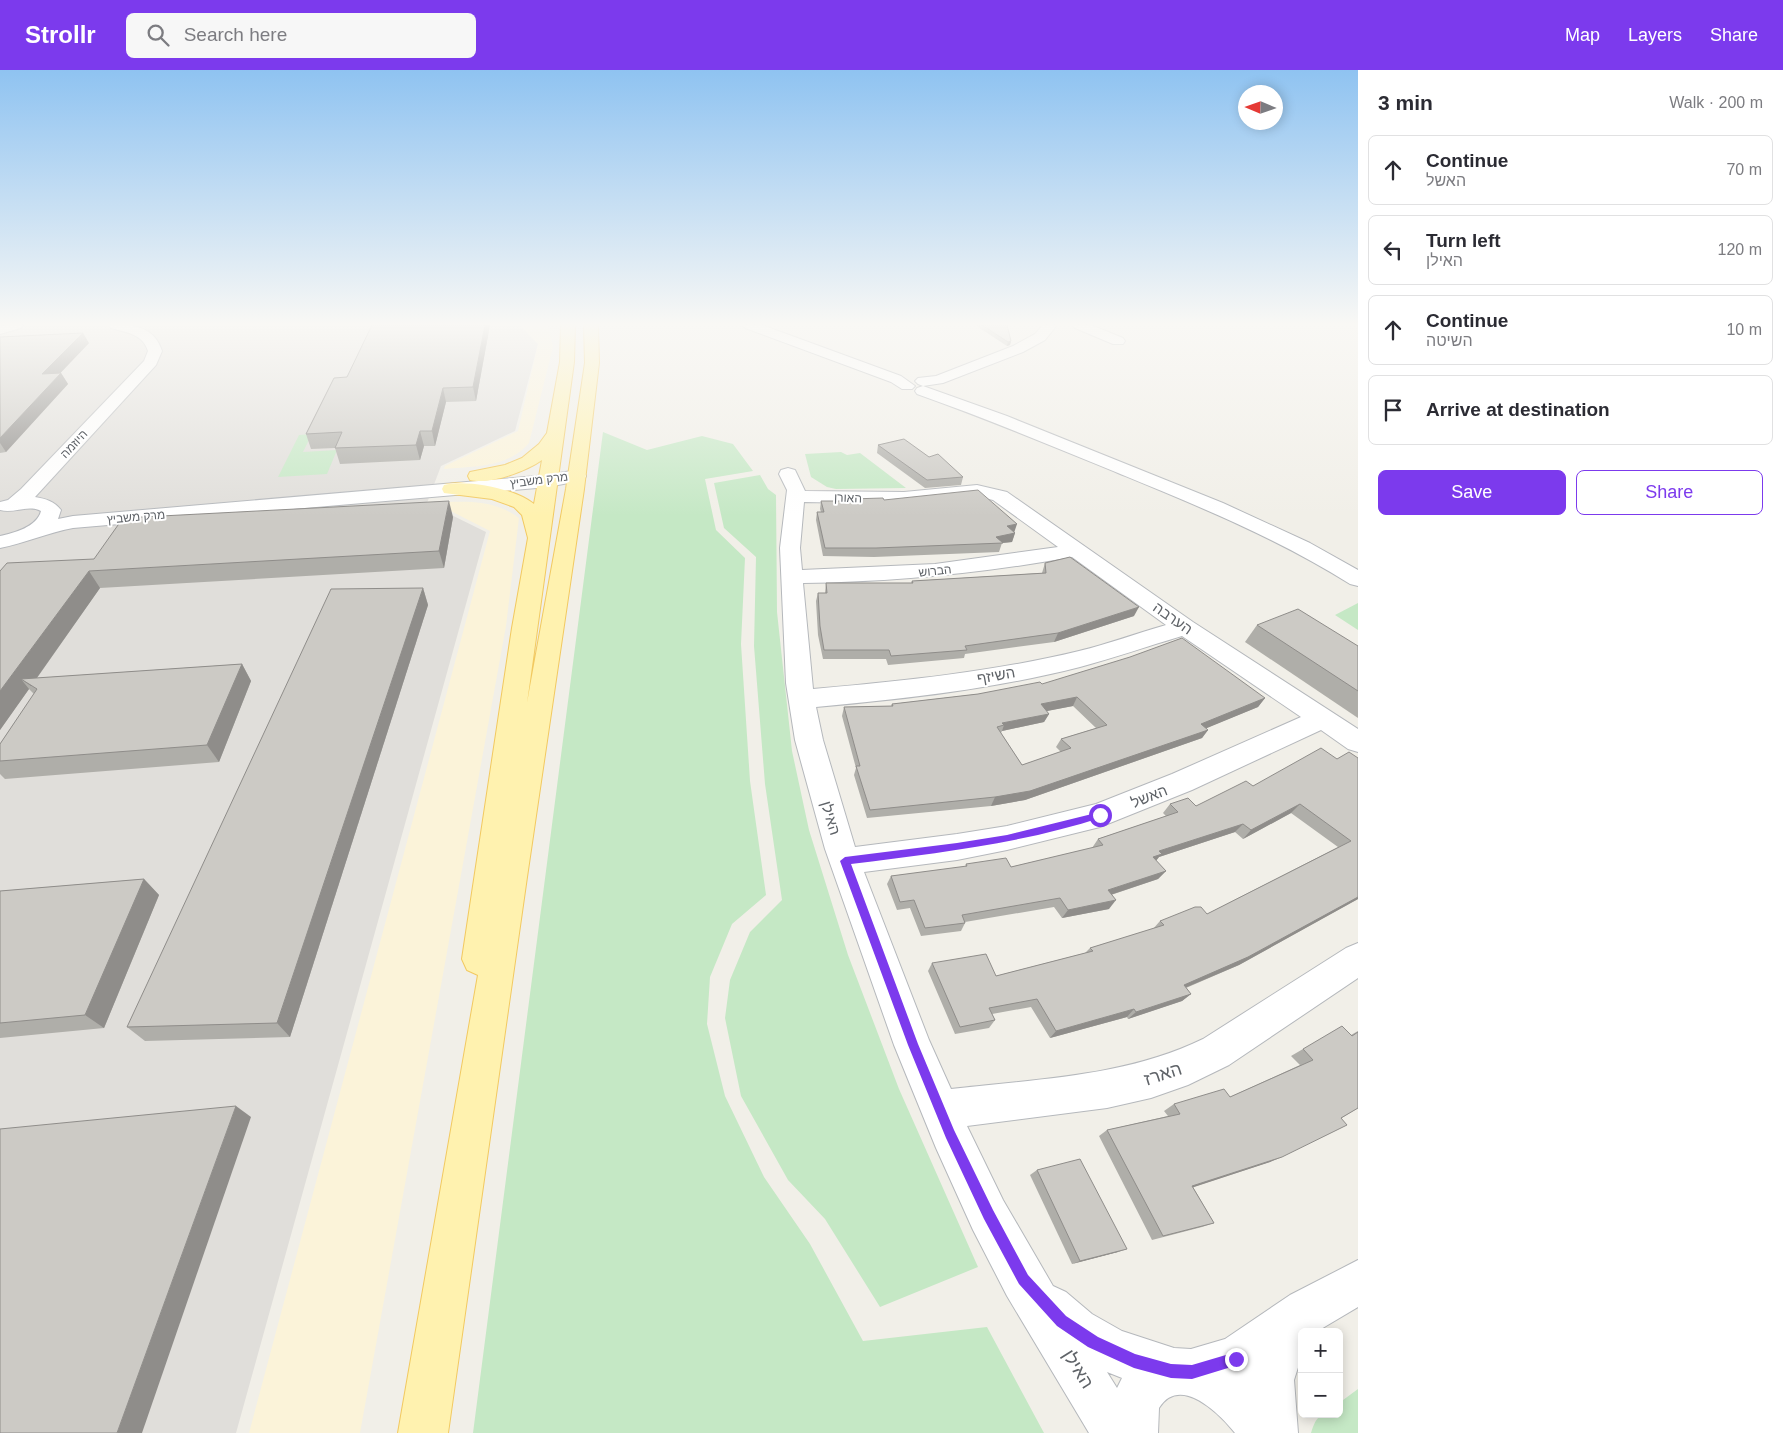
<!DOCTYPE html>
<html lang="en">
<head>
<meta charset="utf-8">
<style>
  body { margin:0; font-family:Arial,Heebo,sans-serif; background:#f7f7f7; color:#2b2b33 }
  .controls { position:absolute; right:15px; bottom:15px; display:grid; overflow:hidden; border-radius:8px; box-shadow:0 2px 12px #0003 }
  .controls button { width:45px; height:45px; display:grid; place-items:center; padding:0; border:0; border-bottom:1px solid #e1e1e2; background:#fff; color:#2b2b33; font:25px sans-serif }
  .compass { position:absolute; left:1238px; top:15px; width:45px; height:45px; border-radius:50%; background:#fff; box-shadow:0 2px 12px #0003; rotate:272deg }
  .stop { position:absolute; width:15px; height:15px; margin:-11px; border:4px solid #7c3aed; border-radius:50%; background:#fff }
  .stop.end { background:#7c3aed; border-color:#fff; box-shadow:0 1px 5px #0008 }
  .list { margin:0; padding:0; list-style:none }
  h2 { display:flex; justify-content:space-between; align-items:center; height:65px; margin:0; padding:0 20px; font-size:21px }
  h2 small { font-size:16px; font-weight:400; color:#7c7c81 }
  .list li { display:grid; grid-template-columns:32px 1fr auto; gap:15px; align-items:center; box-sizing:border-box; height:70px; margin:0 10px 10px; padding:0 10px; border:1px solid #e1e1e2; border-radius:8px }
  .list b { display:block; font-size:19px; white-space:nowrap }
  .list p { margin:0; font-size:16px; white-space:nowrap; color:#7c7c81 }
  .list em { font-size:16px; font-style:normal; color:#7c7c81 }
  .actions { display:flex; gap:10px; padding:15px 20px }
  .actions a { flex:1; padding:11px 0; border:1px solid #7c3aed; border-radius:8px; text-align:center; font-size:18px; color:#7c3aed }
  .actions .main { background:#7c3aed; color:#fff }
  .icon { flex:none; width:28px; height:28px; fill:none; stroke:currentColor; stroke-width:2; stroke-linecap:round; stroke-linejoin:round }
  .map { position:relative; flex:none; width:1358px; height:1363px; overflow:hidden }
  header { display:flex; align-items:center; gap:30px; box-sizing:border-box; height:70px; padding:0 25px; background:#7c3aed; color:#fff }
  header strong { font-size:24px }
  nav { display:flex; gap:28px; margin-inline-start:auto; font-size:18px }
  .search { width:350px; height:45px; background:#f7f7f7; display:flex; align-items:center; gap:12px; box-sizing:border-box; padding:0 18px; border-radius:8px; color:#7c7c81; font-size:19px }
  main { display:flex }
  aside { flex:1; background:#fff }
  .map>svg:first-child { display:block }
  .industrial { fill:#e0deda }
  .green { fill:#c5e8c5 }
  .sand { fill:#fbf3d9 }
  .lines { fill:none; stroke-linecap:round; stroke-linejoin:round }
  .minor-casing { stroke:#b5b8bc; stroke-width:2 }
  .major-casing { stroke:#f2c960; stroke-width:2 }
  .minor { fill:#fff; fill-rule:evenodd }
  .major { fill:#fff2af; fill-rule:evenodd }
  .wall { fill:#afaea9; fill-rule:evenodd }
  .shaded-wall { fill:#8f8d8a }
  .building { fill:#cccac5; stroke:#8f8d8a; fill-rule:evenodd }
  .route { fill:#7c3aed }
  .labels { text-anchor:middle; dominant-baseline:central; stroke-width:4; stroke-linejoin:round; paint-order:stroke }
  .far-street-label { font-size:12px; fill:#5f6368; stroke:#fff }
  .street-label { font-size:15px; fill:#5f6368; stroke:#fff }
  .near-street-label { font-size:18px; fill:#5f6368; stroke:#fff }
</style>
</head>
<body>
<header>
<strong>Strollr</strong>
<div class="search"><svg class="icon" aria-label="search" viewBox="0 0 24 24"><circle cx="10" cy="10" r="6"/><path d="M15 15l6 6"/></svg>Search here</div>
<nav><a>Map</a><a>Layers</a><a>Share</a></nav>
</header>
<main>
<div class="map">
<svg width="1358" height="1363" viewBox="0 0 1358 1363">
  <rect width="100%" height="100%" fill="#f1efe8"/>
  <path class="industrial" d="M0,255H533L538,274L515,361L441,396L427,433L486,462L236,1363H0Z"/>
  <g class="green">
    <path d="M603,362L647,380L702,366L733,374L753,401L705,409L716,460L745,488L741,574L750,711L766,825L732,854L710,907L707,954L725,1026L764,1107L810,1174L863,1271L987,1257L1044,1363H473Z"/>
    <path d="M312,364L303,382L337,380L327,404L278,407L299,365Z"/>
    <path d="M841,382L847,385L860,383L906,418L836,419L827,417L811,407L805,384Z"/>
    <path d="M760,405L768,419L776,425L777,542L792,681L809,760L848,885L899,1019L978,1197L880,1237L825,1149L788,1110L741,1026L725,948L730,910L750,862L782,830L765,714L754,576L756,487L724,458L714,413Z"/>
    <path d="M1358,533V560L1335,545Z"/>
    <path d="M1358,1319V1363H1311C1317,1344 1320,1344 1339,1344V1333Z"/>
  </g>
  <g class="sand">
    <path d="M519,255H548L553,277L529,373C508,398 474,396 444,399L445,396L518,361L538,274Z"/>
    <path d="M433,432C465,432 492,428 519,448L506,556L360,1363H249L490,461Z"/>
  </g>
  <g class="lines">
    <defs>
      <g id="minor">
        <path d="M23,255L21,258L0,264V256Z"/>
        <path d="M109,255C132,254 154,256 162,281L156,295L35,427C46,429 54,431 61,440L58,449L73,446L548,405L577,400L584,402L586,406L584,410L548,417L73,458C47,463 25,473 0,478V466C14,463 37,457 41,441C28,434 14,444 0,440V432L8,430L21,419L144,291L148,281C143,264 126,262 111,258Z"/>
        <path d="M743,255H762L901,306L915,316L912,319H902L891,312L745,258Z"/>
        <path d="M1043,255H1057L1045,270L1023,282L943,313L923,316L918,314L915,311L918,308L936,306L1013,276L1035,264Z"/>
        <path d="M1073,255H1091L1123,268L1125,271L1123,274H1113L1075,258Z"/>
        <path d="M923,316L1007,346L1223,433L1310,473L1358,500V516L1350,514C1277,468 1198,436 1118,403C1052,376 985,348 917,324L915,321L917,318Z"/>
        <path d="M788,398L795,400L805,421L904,422L977,415L1007,422L1193,552L1358,659V682L1348,679L1321,660L1192,720L1100,757L1007,780L957,790L864,802L929,970L951,1019C1035,1009 1125,1007 1203,969L1346,878L1358,873V908L1229,995L1188,1015L1151,1028L1107,1038L967,1056L1003,1130L1053,1216L1066,1222L1092,1244L1122,1261L1174,1278L1191,1279L1225,1269L1290,1225L1358,1190V1237L1316,1262H1302V1285L1294,1310L1298,1363H1235C1220,1344 1180,1304 1159,1338L1158,1363H1089L1007,1226L973,1160L936,1078L894,975L825,779L795,670L786,613L780,478L787,420L779,404L781,400ZM965,426H977L993,430L1058,477L935,494L802,500L800,478L804,432L904,434ZM1072,487L1166,555C1137,563 1109,574 1079,581C992,602 902,611 813,619L803,513C894,512 983,503 1072,487ZM1182,566L1301,647L1172,704L1096,734L1007,756L957,764L855,777L823,670L816,637C905,629 994,619 1080,597C1114,588 1148,576 1182,566ZM1107,1302L1122,1308L1117,1318Z"/>
      </g>
      <path id="major" d="M561,255H575L574,292L527,633L566,419L585,293L584,255H598L599,293L584,419L527,807L448,1363H398L478,905L467,900L462,889L512,558L528,468L522,445L514,437L492,429L444,423L442,419L444,415C467,409 516,419 534,434L542,390C527,401 489,415 470,410L468,406L470,402L505,395L522,388L539,374L547,363L560,292Z"/>
    </defs>
    <use href="#minor" class="minor-casing"/>
    <use href="#major" class="major-casing"/>
    <use href="#minor" class="minor"/>
    <use href="#major" class="major"/>
  </g>
  <g class="wall">
    <path d="M490,255L476,331L446,332L435,376H424L420,390L340,394L335,378L311,379L306,364L347,307Z"/>
    <path d="M975,255H1007L1011,271L1010,275L1007,276Z"/>
    <path d="M0,267L89,273L60,303H61L68,314L6,382L0,383Z"/>
    <path d="M878,375L929,387L963,407L961,415L925,418L877,383Z"/>
    <path d="M850,429L884,430L1015,463L1012,472L1002,473L999,482L874,487L823,486L816,450L817,442H821L820,439L821,431H850Z"/>
    <path d="M453,447L444,498L100,518L37,608L242,594L251,611L219,692L5,709L0,704V674L34,624L29,619L0,660V501Z"/>
    <path d="M1045,493L1134,546L1054,572L965,584L964,588L888,595L886,589H823L818,565L816,531L818,523H825L826,513H911L912,511L1042,503Z"/>
    <path d="M423,518L428,535L290,967L145,971L127,957Z"/>
    <path d="M1257,555L1358,576V648L1245,572Z"/>
    <path d="M1042,614L1265,628L1258,637L1206,658L1208,660L1202,668L1025,730L991,736L867,748L854,705L856,698L842,646L844,637L891,636L892,634L978,624ZM1073,636L1096,658L1061,669L1056,677L1061,682L1022,695L1001,663L1002,661L1044,652L1049,644L1046,641Z"/>
    <path d="M1358,688V829L1239,895L1186,918L1191,924L1182,931L1128,949L1127,947L1050,968L1031,937L992,944L995,950L989,958L955,964L928,901L932,893L996,906L1085,883L1090,878L1153,859L1160,851L1207,844L1338,777L1291,743L1243,769L1235,762L1159,787L1156,791L1166,801L1158,809L1111,825L1109,839L1062,848L1054,837L965,852V853L961,861L921,866L910,838L897,840L887,814L891,806L965,797L966,794L1011,797L1092,778L1098,769L1166,746L1163,743L1170,734L1196,736L1253,716L1337,689Z"/>
    <path d="M144,809L159,825L104,958L0,968V821Z"/>
    <path d="M1358,961V1038L1270,1092L1193,1117L1214,1153L1202,1157L1152,1170L1099,1066L1107,1060L1168,1046L1164,1041L1174,1034L1230,1027L1300,995L1291,986L1303,979L1351,965Z"/>
    <path d="M1037,1100L1118,1182L1072,1194L1030,1105Z"/>
  </g>
  <g class="shaded-wall">
    <path d="M485,255H490L476,331L473,317Z"/>
    <path d="M83,263L89,273L49,315L42,304Z"/>
    <path d="M1011,271L1010,275L1007,276L1008,272Z"/>
    <path d="M61,303L68,314L6,382L0,373V368Z"/>
    <path d="M443,318L446,332L435,376L432,361Z"/>
    <path d="M420,361L424,376L420,390L416,375Z"/>
    <path d="M449,431L453,447L444,498L439,481Z"/>
    <path d="M1017,454L1014,463L1007,456Z"/>
    <path d="M1015,463L1012,472L1002,473L996,467Z"/>
    <path d="M89,501L100,518L31,616L21,609L29,619L0,660V621Z"/>
    <path d="M423,518L428,535L290,967L277,953Z"/>
    <path d="M1139,537L1134,546L1054,572L1058,563Z"/>
    <path d="M242,594L251,611L219,692L207,675Z"/>
    <path d="M1077,627L1073,636L1037,643L1041,634Z"/>
    <path d="M1265,628L1258,637L1195,663L1201,654Z"/>
    <path d="M1049,644L1044,652L1002,661L1004,655L1002,653Z"/>
    <path d="M1208,660L1202,668L1025,730L991,736L995,727Z"/>
    <path d="M1300,734L1291,743L1243,769L1251,760Z"/>
    <path d="M1243,754L1235,762L1159,787L1154,793L1146,796L1159,781Z"/>
    <path d="M1166,801L1158,809L1101,828L1108,820Z"/>
    <path d="M144,809L159,825L104,958L85,945Z"/>
    <path d="M1358,827V829L1239,895L1175,922L1184,915Z"/>
    <path d="M1116,830L1109,839L1062,848L1068,840Z"/>
    <path d="M1191,924L1182,931L1128,949L1136,942Z"/>
    <path d="M1134,939L1127,947L1050,968L1056,961Z"/>
    <path d="M236,1036L251,1047L142,1363H117Z"/>
    <path d="M1282,1087L1270,1092L1182,1121L1192,1116Z"/>
    <path d="M1127,1179L1118,1182L1072,1194L1080,1191Z"/>
  </g>
  <g class="building">
    <path d="M372,255H485L473,317L443,318L432,361H420L416,375L335,378L342,362L306,364L334,308L347,307Z"/>
    <path d="M982,255H1007L1011,271L1008,272Z"/>
    <path d="M83,263L42,304L61,303L0,368V267Z"/>
    <path d="M904,369L929,387L938,384L963,407L927,410L878,375Z"/>
    <path d="M978,420L1017,454L1007,456L1015,463L996,467L1003,473L876,478H825L817,442H824L821,431H851L850,429L883,428L884,430Z"/>
    <path d="M449,431L439,481L89,501L0,621V501L7,493L94,489L123,448Z"/>
    <path d="M1070,487L1139,537L1058,563L965,576L967,580L891,586L889,580H824L820,556L818,523H827L826,513H913L912,511L1046,503L1045,493Z"/>
    <path d="M423,518L277,953L127,957L331,519Z"/>
    <path d="M1298,539L1358,576V621L1257,555Z"/>
    <path d="M1182,568L1265,628L1201,654L1208,660L1030,721L995,727L870,740L856,696H860L844,637L893,636L892,634L978,624L1040,612L1042,614L1130,587ZM1077,627L1107,655L1061,669L1071,678L1022,695L997,657L1004,655L1002,653L1049,644L1041,634Z"/>
    <path d="M242,594L207,675L0,691V674L37,619L21,609Z"/>
    <path d="M1321,678L1337,689L1349,682L1358,688V827L1248,887L1184,915L1191,924L1136,942L1134,939L1056,961L1037,929L989,938L995,950L960,957L932,893L986,884L996,906L1093,881L1090,878L1164,855L1160,851L1195,837H1201L1207,844L1351,771L1300,734L1251,760L1243,754L1159,781L1162,784L1153,787L1166,801L1108,820L1116,830L1068,840L1060,828L962,845L965,853L925,858L914,830L900,832L891,806L967,796L966,794L1006,788L1011,797L1103,775L1098,769L1178,742L1170,734L1188,728L1196,736L1246,711L1253,716Z"/>
    <path d="M144,809L85,945L0,953V821Z"/>
    <path d="M1342,956L1352,966L1358,962V1038L1341,1048L1347,1055L1282,1087L1192,1116L1214,1153L1163,1166L1107,1060L1180,1044L1174,1034L1224,1019L1230,1027L1313,990L1303,979Z"/>
    <path d="M236,1036L117,1363H0V1059Z"/>
    <path d="M1080,1089L1127,1179L1080,1191L1037,1100Z"/>
  </g>
  <linearGradient id="sky" x2="0" y2="1"><stop stop-color="#8fc3f1"/><stop offset="0.57" stop-color="#f9f8f5"/><stop offset="1" stop-color="#f9f8f5" stop-opacity="0"/></linearGradient>
  <rect width="1358" height="446" fill="url(#sky)"/>
  <path class="route" d="M1100,742L1103,743V747C1021,774 936,783 851,794L918,974L954,1060L993,1140L1028,1205L1066,1246L1098,1267L1135,1284L1171,1294L1192,1295L1236,1282L1241,1284L1243,1289L1241,1294L1192,1309L1171,1308L1134,1298L1088,1277L1057,1256L1019,1214L984,1149L946,1068L908,975L840,791L845,787L957,773L1007,765Z"/>
  <g class="labels">
    <g class="far-street-label">
      <text transform="translate(74 374) rotate(-47)">היוזמה</text>
      <text transform="translate(539 410) rotate(-7)">מרק משביץ</text>
      <text transform="translate(848 428) rotate(2)">האורן</text>
      <text transform="translate(136 447) rotate(-5)">מרק משביץ</text>
      <text transform="translate(935 501) rotate(-6)">הברוש</text>
    </g>
    <g class="street-label">
      <text transform="translate(1173 548) rotate(35)">הערבה</text>
      <text transform="translate(996 605) rotate(-10)">השיזף</text>
      <text transform="translate(1149 726) rotate(-22)">האשל</text>
      <text transform="translate(831 748) rotate(73)">האילן</text>
    </g>
    <g class="near-street-label">
      <text transform="translate(1163 1004) rotate(-18)">הארז</text>
      <text transform="translate(1078 1299) rotate(58)">האילן</text>
    </g>
  </g>
</svg>
<div class="controls">
<button>+</button>
<button>−</button>
</div>
<svg class="compass" viewBox="-18 -18 36 36"><path d="M0-13l5 13h-10z" fill="#e53935"/><path d="M0 13l5-13h-10z" fill="#7c7c81"/></svg>
<div class="stop" style="left:1100px;top:745px"></div>
<div class="stop end" style="left:1236px;top:1289px"></div>
</div>
<aside>
<h2>3 min<small>Walk · 200 m</small></h2>
<ul class="list">
<li><svg class="icon" aria-label="ahead" viewBox="0 0 24 24"><path d="M12 20V5M6 11l6-6 6 6"/></svg><div><b>Continue</b><p>האשל</p></div><em>70 m</em></li>
<li><svg class="icon" aria-label="left" viewBox="0 0 24 24"><path d="M17 20v-9H6M10 6l-5 5 5 5"/></svg><div><b>Turn left</b><p>האילן</p></div><em>120 m</em></li>
<li><svg class="icon" aria-label="ahead" viewBox="0 0 24 24"><path d="M12 20V5M6 11l6-6 6 6"/></svg><div><b>Continue</b><p>השיטה</p></div><em>10 m</em></li>
<li><svg class="icon" aria-label="arrive" viewBox="0 0 24 24"><path d="M6 21V4h12l-3 4 3 4H6"/></svg><div><b>Arrive at destination</b></div></li>
</ul>
<div class="actions"><a class="main">Save</a><a>Share</a></div>
</aside>
</main>
</body>
</html>
